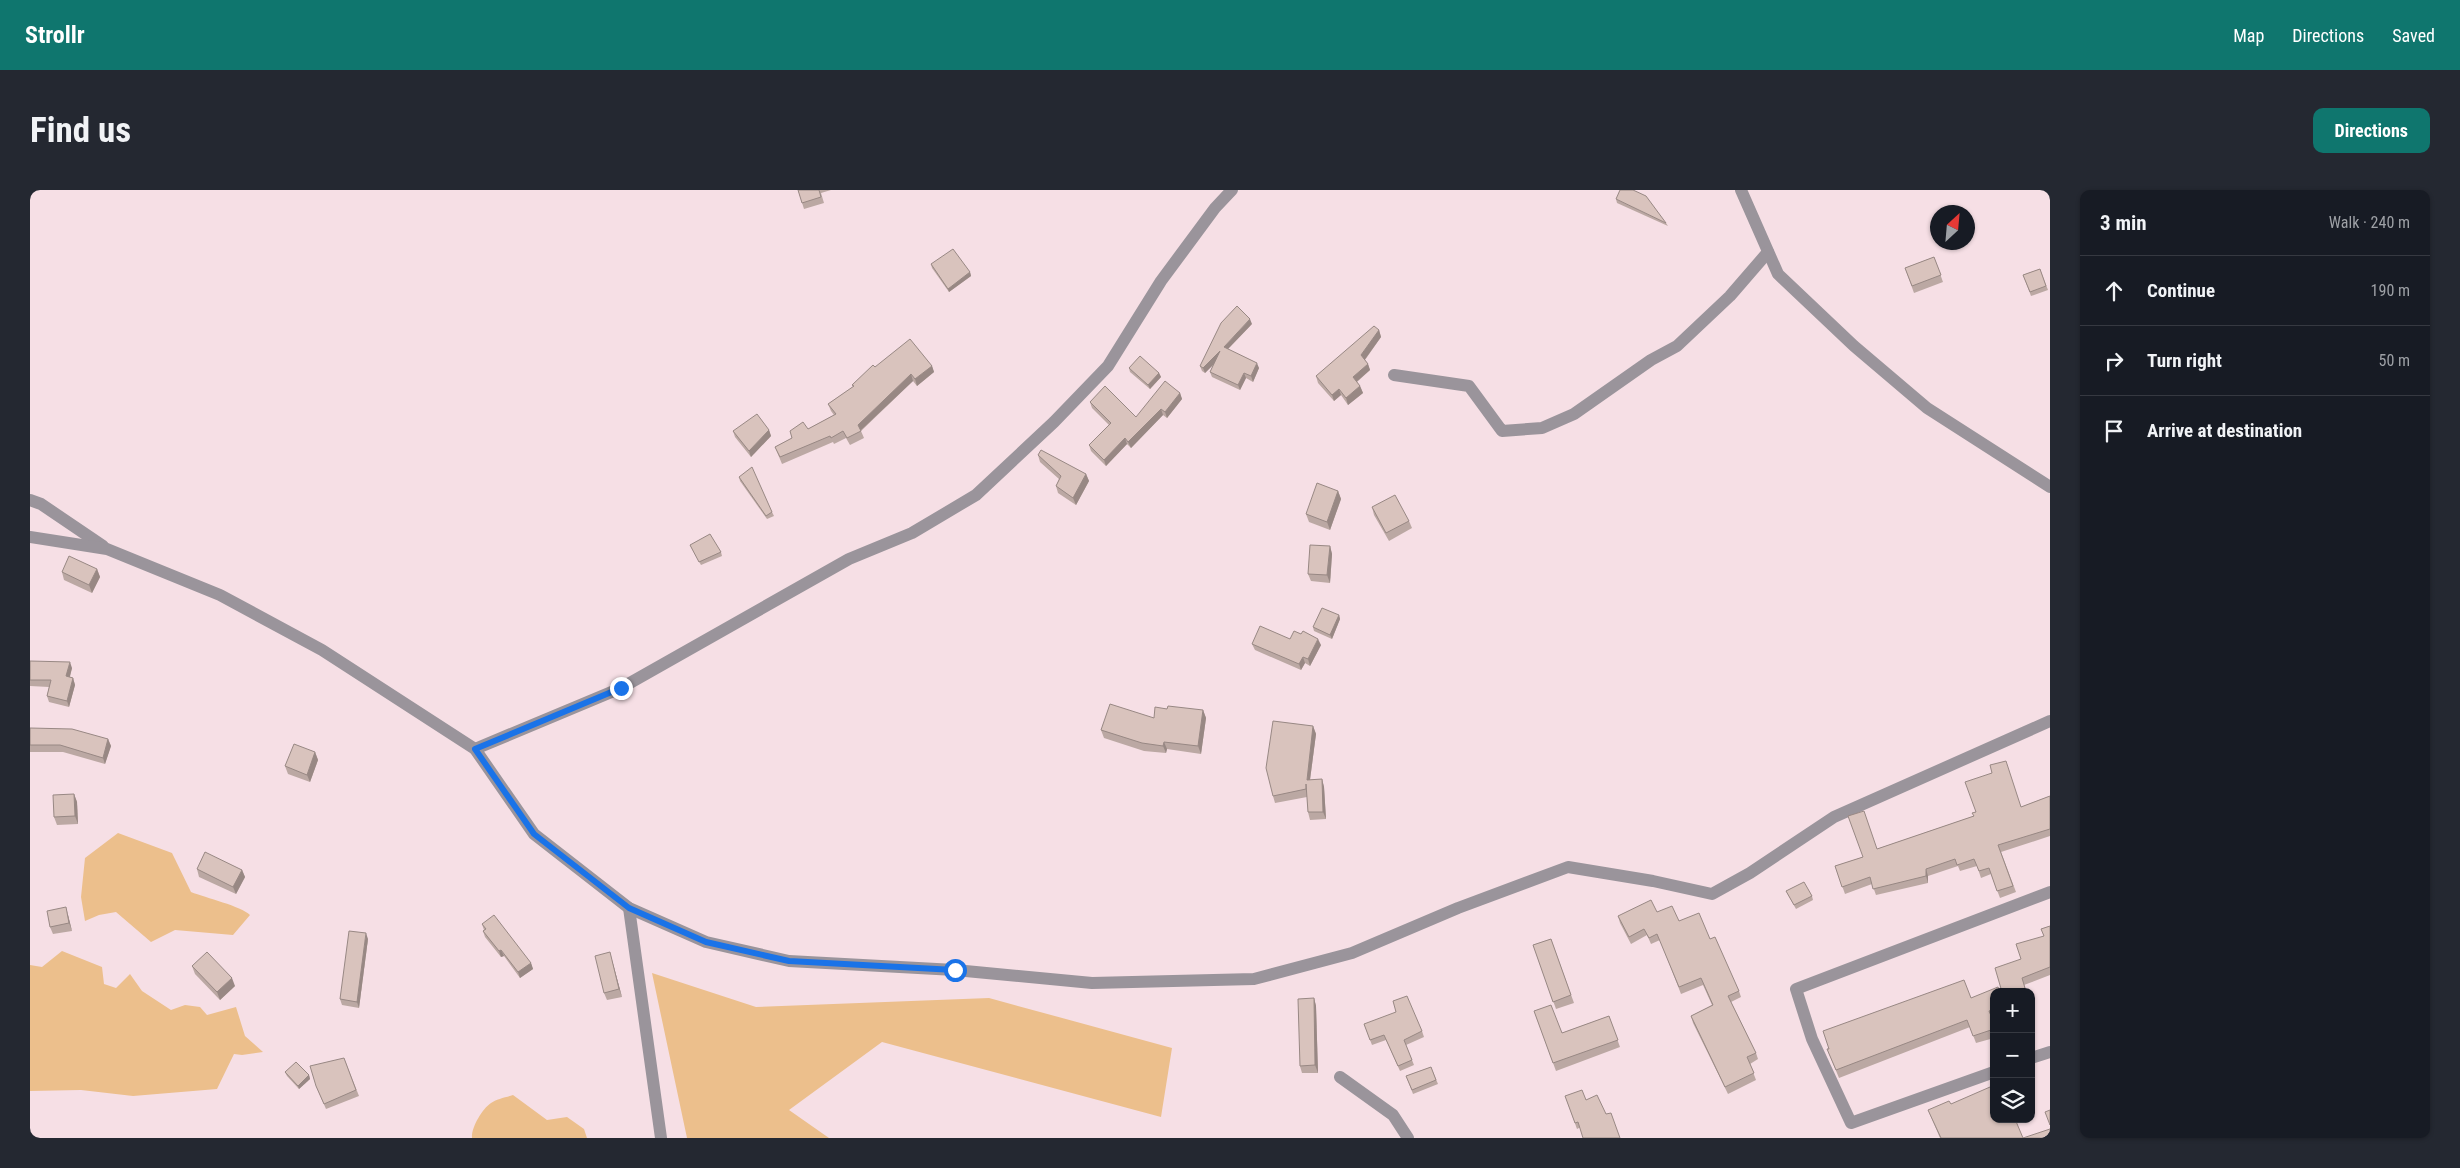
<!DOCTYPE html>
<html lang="en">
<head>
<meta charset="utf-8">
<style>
  body { margin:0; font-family:"Roboto Condensed",sans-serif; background:#242831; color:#f1f3f6 }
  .controls { position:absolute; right:15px; bottom:15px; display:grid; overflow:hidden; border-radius:10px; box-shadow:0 1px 4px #0004 }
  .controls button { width:45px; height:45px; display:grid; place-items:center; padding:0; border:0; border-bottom:1px solid #363941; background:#171b24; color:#f1f3f6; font:25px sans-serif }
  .compass { position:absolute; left:1900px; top:15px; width:45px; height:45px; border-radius:50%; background:#171b24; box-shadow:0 1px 4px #0004; rotate:26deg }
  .stop { position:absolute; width:15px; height:15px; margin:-11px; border:4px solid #1a73e8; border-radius:50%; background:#fff }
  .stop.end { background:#1a73e8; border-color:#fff; box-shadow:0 1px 5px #0008 }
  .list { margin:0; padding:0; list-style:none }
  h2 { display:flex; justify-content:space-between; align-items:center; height:65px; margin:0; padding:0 20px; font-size:21px }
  h2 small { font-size:16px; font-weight:400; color:#9ea1a6 }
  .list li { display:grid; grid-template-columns:32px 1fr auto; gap:15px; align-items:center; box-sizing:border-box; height:70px; padding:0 20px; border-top:1px solid #363941 }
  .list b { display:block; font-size:19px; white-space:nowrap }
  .list em { font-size:16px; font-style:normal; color:#9ea1a6 }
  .icon { flex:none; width:28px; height:28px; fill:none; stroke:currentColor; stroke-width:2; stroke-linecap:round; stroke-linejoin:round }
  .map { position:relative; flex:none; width:2020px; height:948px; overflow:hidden; border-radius:10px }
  header { display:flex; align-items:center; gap:30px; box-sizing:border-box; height:70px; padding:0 25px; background:#0f766e; color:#fff }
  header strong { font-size:24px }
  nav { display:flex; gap:28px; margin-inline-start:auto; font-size:18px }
  .intro { display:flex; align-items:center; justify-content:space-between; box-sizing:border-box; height:120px; padding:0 30px }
  h1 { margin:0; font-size:35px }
  .button { padding:12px 22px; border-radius:10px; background:#0f766e; color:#fff; font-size:18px; font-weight:700 }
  main { display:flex; gap:30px; padding:0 30px }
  aside { flex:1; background:#171b24; border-radius:10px; box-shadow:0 1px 4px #0004 }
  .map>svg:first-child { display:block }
  .green { fill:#ecbf8c }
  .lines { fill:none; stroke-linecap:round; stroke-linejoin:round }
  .minor { stroke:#9a949b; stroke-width:12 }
  .wall { fill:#bba8a3 }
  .shaded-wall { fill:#988884 }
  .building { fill:#d9c3bd; stroke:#988884 }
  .route { stroke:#1a73e8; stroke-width:6 }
</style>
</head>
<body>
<header>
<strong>Strollr</strong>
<nav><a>Map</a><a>Directions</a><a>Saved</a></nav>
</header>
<div class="intro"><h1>Find us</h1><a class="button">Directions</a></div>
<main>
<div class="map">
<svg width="2020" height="948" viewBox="0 0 2020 948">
  <rect width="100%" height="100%" fill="#f6dfe5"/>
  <g class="green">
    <path d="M88,643L142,663L161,702C176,708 211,716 220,725L203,745L145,740L121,752L86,722L69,725L55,731L51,707L55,668Z"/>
    <path d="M32,761L72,777L74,794L86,798L100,784L112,801L141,820L155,815L170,817L177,825L206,817L215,846L233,862L212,865L204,864L187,899L103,906L51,900L0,901V775L12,777Z"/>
    <path d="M622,783L726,817L959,808L1142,858L1131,927L852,852L759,920L799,948H657Z"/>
    <path d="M483,905L517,930L537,927L554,939L557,948H442C441,938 452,919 461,913C466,909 477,907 483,905Z"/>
  </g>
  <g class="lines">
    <g class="minor">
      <path d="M1711,0L1748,84L1824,156L1897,218L2020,297"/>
      <path d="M1364,185L1439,196L1472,241L1512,238L1544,224L1621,170L1647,156L1700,106L1738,62"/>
      <path d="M0,310L11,314L73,356"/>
      <path d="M0,347L77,359L190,405L292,460L445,559L504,644L599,718L676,752L759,771L925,780L1062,793L1224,789L1322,763L1428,718L1538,677L1623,691L1682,704L1720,683L1804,627L2020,531"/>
      <path d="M445,559L591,498L819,369L882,343L946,305L1024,232L1078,176L1131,91L1185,18L1202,0"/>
      <path d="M599,718L631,948"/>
      <path d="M2001,868L2020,862"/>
      <path d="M1964,882L1821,933L1782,849L1766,799L2020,702"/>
      <path d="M1310,887L1363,925L1378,948"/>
    </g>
  </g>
  <g class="wall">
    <path d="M768,0H801L791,3L794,13L774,19Z"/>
    <path d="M1586,9L1636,33L1638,36L1587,13Z"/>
    <path d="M1904,67L1913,92L1884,103L1875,78Z"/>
    <path d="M901,74L940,82L941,86L919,102L902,78Z"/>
    <path d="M2010,79L2018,100L2001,106L1993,85Z"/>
    <path d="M1222,134L1198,159L1229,178L1223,192L1216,188L1210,200L1182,187L1180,182L1183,175L1175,183L1172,181L1170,176Z"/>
    <path d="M1349,140L1351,147L1335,170L1338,174L1340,180L1327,192L1330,196L1333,203L1318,215L1311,205L1304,211L1288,193L1286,186Z"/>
    <path d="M902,176L904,182L887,196L883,191L831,241L834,248L820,255L816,248L804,254L803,252L752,274L745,257L762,248L760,241L778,239L804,225L801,221L798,214L823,197L822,195L845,177Z"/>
    <path d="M1099,178L1129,183L1131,187L1120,199L1100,182Z"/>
    <path d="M1150,203L1152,209L1137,228L1133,225L1101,258L1097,254L1076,276L1061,261L1059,255L1079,235L1062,218L1060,212L1106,227Z"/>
    <path d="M739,240L741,246L721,267L705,247L703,241Z"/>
    <path d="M1008,265L1056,284L1059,291L1046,315L1028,303L1026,296L1029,289L1010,272Z"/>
    <path d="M709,287L742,322L744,326L737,329L710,291Z"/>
    <path d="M1308,301L1311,309L1300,340L1279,332L1276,324Z"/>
    <path d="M1342,317L1379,331L1382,338L1359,351L1344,325Z"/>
    <path d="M660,355L691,362L692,366L671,375Z"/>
    <path d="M1300,356L1302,364L1300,393L1281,391L1278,384Z"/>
    <path d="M67,379L70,387L62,403L34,390L32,382Z"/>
    <path d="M1309,425L1310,429L1302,449L1284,441L1283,437Z"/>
    <path d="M1260,449L1291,455L1280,476L1275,473L1271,480L1225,460L1222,454Z"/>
    <path d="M0,471L42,478L40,487L43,488L45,495L39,517L19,512L17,506L19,497L0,496Z"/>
    <path d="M1137,519L1173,520L1176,528L1171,564L1137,559L1136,563L1114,561L1074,548L1071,540L1124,528Z"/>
    <path d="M1283,536L1286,544L1280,590L1292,589L1294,597L1296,629L1280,630L1278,622L1277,607L1245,613L1243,606Z"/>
    <path d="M0,538L78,549L81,556L75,574L33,562H0Z"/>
    <path d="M285,562L288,570L280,592L258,584L255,576Z"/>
    <path d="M44,604L47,612L48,634L27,635L24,627Z"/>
    <path d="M2020,606V646L1971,662L1986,702L1970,708L1961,684L1951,688L1947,676L1930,681L1928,676L1898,686V693L1846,705L1842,694L1815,704L1805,676L1833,667L1847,659L1944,626L1991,617Z"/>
    <path d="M167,679L212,680L215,687L206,704L169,687Z"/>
    <path d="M1756,701L1782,706L1783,710L1766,719Z"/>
    <path d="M1627,722L1649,731L1680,749L1709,801L1711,807L1701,812L1726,863L1728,869L1720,874L1726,890L1698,904L1663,833L1661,826L1682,815L1673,795L1651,804L1630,750L1621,754L1617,745L1601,754L1590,733L1588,726Z"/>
    <path d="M38,725L42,741L23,744L20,737Z"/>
    <path d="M452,734L501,773L503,779L490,788L474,766L471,767L455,747L453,741L454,740Z"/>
    <path d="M2020,736V785L1994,795L1996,802H1972L1991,769L2014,746L2011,739Z"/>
    <path d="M338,749L329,818L312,815L310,809Z"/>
    <path d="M1521,749L1544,813L1526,819L1503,755Z"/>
    <path d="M582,770L592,807L577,810L574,803Z"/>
    <path d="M162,776L205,796L190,810L165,784Z"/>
    <path d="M1964,802V828H1962L1964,833V848L1946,853L1940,837L1809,888L1797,859L1941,808Z"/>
    <path d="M1284,808L1286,816L1288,883H1272L1270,876Z"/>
    <path d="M1504,821L1532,843L1579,826L1590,857L1526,881Z"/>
    <path d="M1334,834L1392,841L1394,847L1376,855L1384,875L1370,881L1356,850L1342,855Z"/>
    <path d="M314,868L329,906L296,919L286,896Z"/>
    <path d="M1401,877L1408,894L1383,904L1376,886Z"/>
    <path d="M255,882L279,885L280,889L269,899L257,886Z"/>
    <path d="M1535,906L1556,910L1576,924L1547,939Z"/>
    <path d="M1921,914L1964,929L1993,948H2020H1910L1898,920Z"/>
  </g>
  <g class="shaded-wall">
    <path d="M940,82L941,86L919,102L918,99Z"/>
    <path d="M1220,129L1222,134L1195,162L1194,157Z"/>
    <path d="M1349,140L1351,147L1333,172L1331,165Z"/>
    <path d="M1190,161L1192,166L1175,183L1173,178Z"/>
    <path d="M1227,173L1229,178L1223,192L1221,186Z"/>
    <path d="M1338,174L1340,180L1325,193L1323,187Z"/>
    <path d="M902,176L904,182L887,196L885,189Z"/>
    <path d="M1129,183L1131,187L1120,199L1118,195Z"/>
    <path d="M1214,183L1216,188L1210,200L1208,195Z"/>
    <path d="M881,184L883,191L830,241L828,235Z"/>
    <path d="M1330,196L1333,203L1318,215L1316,208Z"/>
    <path d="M1309,199L1311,205L1304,211L1302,205Z"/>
    <path d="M1150,203L1152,209L1137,228L1135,222Z"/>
    <path d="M1131,219L1133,225L1101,258L1098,252Z"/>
    <path d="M739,240L741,246L721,267L719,261Z"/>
    <path d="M1095,248L1097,254L1076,276L1074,270Z"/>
    <path d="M1056,284L1059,291L1046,315L1043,308Z"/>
    <path d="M1308,301L1311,309L1300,340L1297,332Z"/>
    <path d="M1300,356L1302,364L1300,393L1297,385Z"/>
    <path d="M67,379L70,387L62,403L59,395Z"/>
    <path d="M1309,425L1310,429L1302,449L1300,445Z"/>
    <path d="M1288,449L1291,455L1280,476L1278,469Z"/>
    <path d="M1273,467L1275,473L1271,480L1269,474Z"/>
    <path d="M40,472L42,478L38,493L36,486Z"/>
    <path d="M43,488L45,495L39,517L37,511Z"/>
    <path d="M1173,520L1176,528L1171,564L1168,556Z"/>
    <path d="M1283,536L1286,544L1279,597L1277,590Z"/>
    <path d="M78,549L81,556L75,574L73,568Z"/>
    <path d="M1134,552L1137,559L1136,563L1133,556Z"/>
    <path d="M285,562L288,570L280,592L277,585Z"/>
    <path d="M1292,589L1294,597L1296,629L1293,622Z"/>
    <path d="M44,604L47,612L48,634L45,626Z"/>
    <path d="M1896,679L1898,686V693L1896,686Z"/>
    <path d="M212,680L215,687L206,704L203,697Z"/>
    <path d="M36,717L42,741L39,733Z"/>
    <path d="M336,743L338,749L329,818L327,812Z"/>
    <path d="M471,760L474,766L471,767L469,761Z"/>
    <path d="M580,762L582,770L592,807L589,799Z"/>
    <path d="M501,773L503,779L490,788L488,782Z"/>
    <path d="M202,788L205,796L190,810L187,802Z"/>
    <path d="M1284,808L1286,816L1288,883L1285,875Z"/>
    <path d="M279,885L280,889L269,899L268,896Z"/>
  </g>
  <g class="building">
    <path d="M768,0H789L791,7L772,13Z"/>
    <path d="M1590,0H1603L1616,6L1636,33L1586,9Z"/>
    <path d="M923,59L940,82L918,99L901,74Z"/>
    <path d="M1904,67L1911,85L1882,96L1875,78Z"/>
    <path d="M2010,79L2016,96L2000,102L1993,85Z"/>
    <path d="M1207,116L1220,129L1194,157L1227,173L1221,186L1214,183L1208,195L1180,182L1190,161L1173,178L1170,176L1191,133Z"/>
    <path d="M1344,136L1349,140L1331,165L1338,174L1323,187L1330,196L1316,208L1309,199L1302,205L1286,186Z"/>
    <path d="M880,149L902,176L885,189L881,184L828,235L831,241L817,248L813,241L801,248L800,246L750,267L745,257L762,248L760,241L773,232L778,239L806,224L798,214L824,196L822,195L843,175L845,177Z"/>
    <path d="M1110,166L1129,183L1118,195L1099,178Z"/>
    <path d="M1135,191L1150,203L1135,222L1131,219L1098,252L1095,248L1074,270L1059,255L1081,233L1060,212L1075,196L1106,227Z"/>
    <path d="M727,224L739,240L719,261L703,241Z"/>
    <path d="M1011,260L1056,284L1043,308L1026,296L1031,286L1008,265Z"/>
    <path d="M722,277L742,322L736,326L709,287Z"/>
    <path d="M1287,293L1308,301L1297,332L1276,324Z"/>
    <path d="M1365,305L1379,331L1356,343L1342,317Z"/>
    <path d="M680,344L691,362L669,372L660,355Z"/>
    <path d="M1280,355L1300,356L1297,385L1278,384Z"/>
    <path d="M39,366L67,379L59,395L32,382Z"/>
    <path d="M1292,418L1309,425L1300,445L1283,437Z"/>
    <path d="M1230,436L1260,449L1264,441L1271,444L1273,441L1288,449L1278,469L1273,467L1269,474L1222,454Z"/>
    <path d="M0,471L40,472L36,486L43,488L37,511L17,506L21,490H0Z"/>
    <path d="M1080,514L1124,528L1125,517L1137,519L1138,516L1173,520L1168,556L1134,552L1133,556L1112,553L1071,540Z"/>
    <path d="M1243,531L1283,536L1277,590L1292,589L1293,622H1278L1276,594V599L1243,606L1236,578Z"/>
    <path d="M0,538L42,539L78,549L73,568L30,555H0Z"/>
    <path d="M264,554L285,562L277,585L255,576Z"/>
    <path d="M1976,571L1991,617L2020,606V639L1968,655L1983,696L1967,701L1959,678L1949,681L1944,669L1927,675L1925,669L1896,679V686L1843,699L1840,687L1812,697L1805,676L1833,667L1818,626L1834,621L1847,659L1944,626L1942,623L1946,622L1935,592L1962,583L1960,575Z"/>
    <path d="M44,604L45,626L24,627L23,605Z"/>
    <path d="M175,662L212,680L203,697L167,679Z"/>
    <path d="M1774,692L1782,706L1764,715L1756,701Z"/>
    <path d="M1621,710L1627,722L1642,716L1649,731L1669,723L1680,749L1685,747L1709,801L1698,806L1726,863L1717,867L1724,883L1695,897L1661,826L1683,815L1671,788L1649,797L1627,744L1619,748L1614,739L1599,747L1588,726Z"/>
    <path d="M36,717L39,733L20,737L17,721Z"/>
    <path d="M464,725L501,773L488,782L471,760L469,761L453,741L456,739L452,734Z"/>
    <path d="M2020,736V777L1992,788L1995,798L1985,802H1972L1965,778L1991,769L1986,754L2014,746L2011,739Z"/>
    <path d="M319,741L336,743L327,812L310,809Z"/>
    <path d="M1521,749L1541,805L1523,812L1503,755Z"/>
    <path d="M177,762L202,788L187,802L162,776Z"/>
    <path d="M580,762L589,799L574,803L565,766Z"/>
    <path d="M1934,790L1941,808L1968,797L1970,802H1964V819L1959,821L1964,833V839L1943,846L1937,830L1806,880L1797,859H1799L1793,841Z"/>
    <path d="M1377,806L1392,841L1374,850L1382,870L1368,876L1354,845L1340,850L1334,834L1366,822L1363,811Z"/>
    <path d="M1284,808L1285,875L1270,876L1268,809Z"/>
    <path d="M1521,815L1532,843L1579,826L1588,850L1523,873L1504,821Z"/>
    <path d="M314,868L326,900L294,914L286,896L280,876Z"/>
    <path d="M266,872L279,885L268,896L255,882Z"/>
    <path d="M1401,877L1406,890L1382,900L1376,886Z"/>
    <path d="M1960,897L1964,906V929H1985L1993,948L2020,939V948H1911L1898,920L1919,911L1921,914Z"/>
    <path d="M1552,900L1556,910L1567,905L1576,924L1581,923L1590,948H1553L1548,932L1545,933L1535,906Z"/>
    <path d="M2020,920V935L2015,922Z"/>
  </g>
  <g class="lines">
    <path class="route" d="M591,498L445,559L504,644L599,718L676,752L759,771L925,780"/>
  </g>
</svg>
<div class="controls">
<button>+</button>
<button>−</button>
<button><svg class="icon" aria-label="layers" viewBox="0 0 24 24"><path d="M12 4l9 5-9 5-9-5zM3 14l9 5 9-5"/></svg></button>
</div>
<svg class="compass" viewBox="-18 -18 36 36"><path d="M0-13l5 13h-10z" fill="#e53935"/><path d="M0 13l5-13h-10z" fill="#9ea1a6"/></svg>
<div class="stop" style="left:925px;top:780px"></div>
<div class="stop end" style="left:591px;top:498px"></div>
</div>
<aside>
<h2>3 min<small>Walk · 240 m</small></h2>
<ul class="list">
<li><svg class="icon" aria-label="ahead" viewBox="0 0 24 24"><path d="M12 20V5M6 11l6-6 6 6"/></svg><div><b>Continue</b></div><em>190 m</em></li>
<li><svg class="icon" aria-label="right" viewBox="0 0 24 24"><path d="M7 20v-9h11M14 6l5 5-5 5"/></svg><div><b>Turn right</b></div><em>50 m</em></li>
<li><svg class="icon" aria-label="arrive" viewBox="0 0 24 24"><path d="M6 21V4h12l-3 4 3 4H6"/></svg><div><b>Arrive at destination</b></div></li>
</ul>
</aside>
</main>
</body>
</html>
